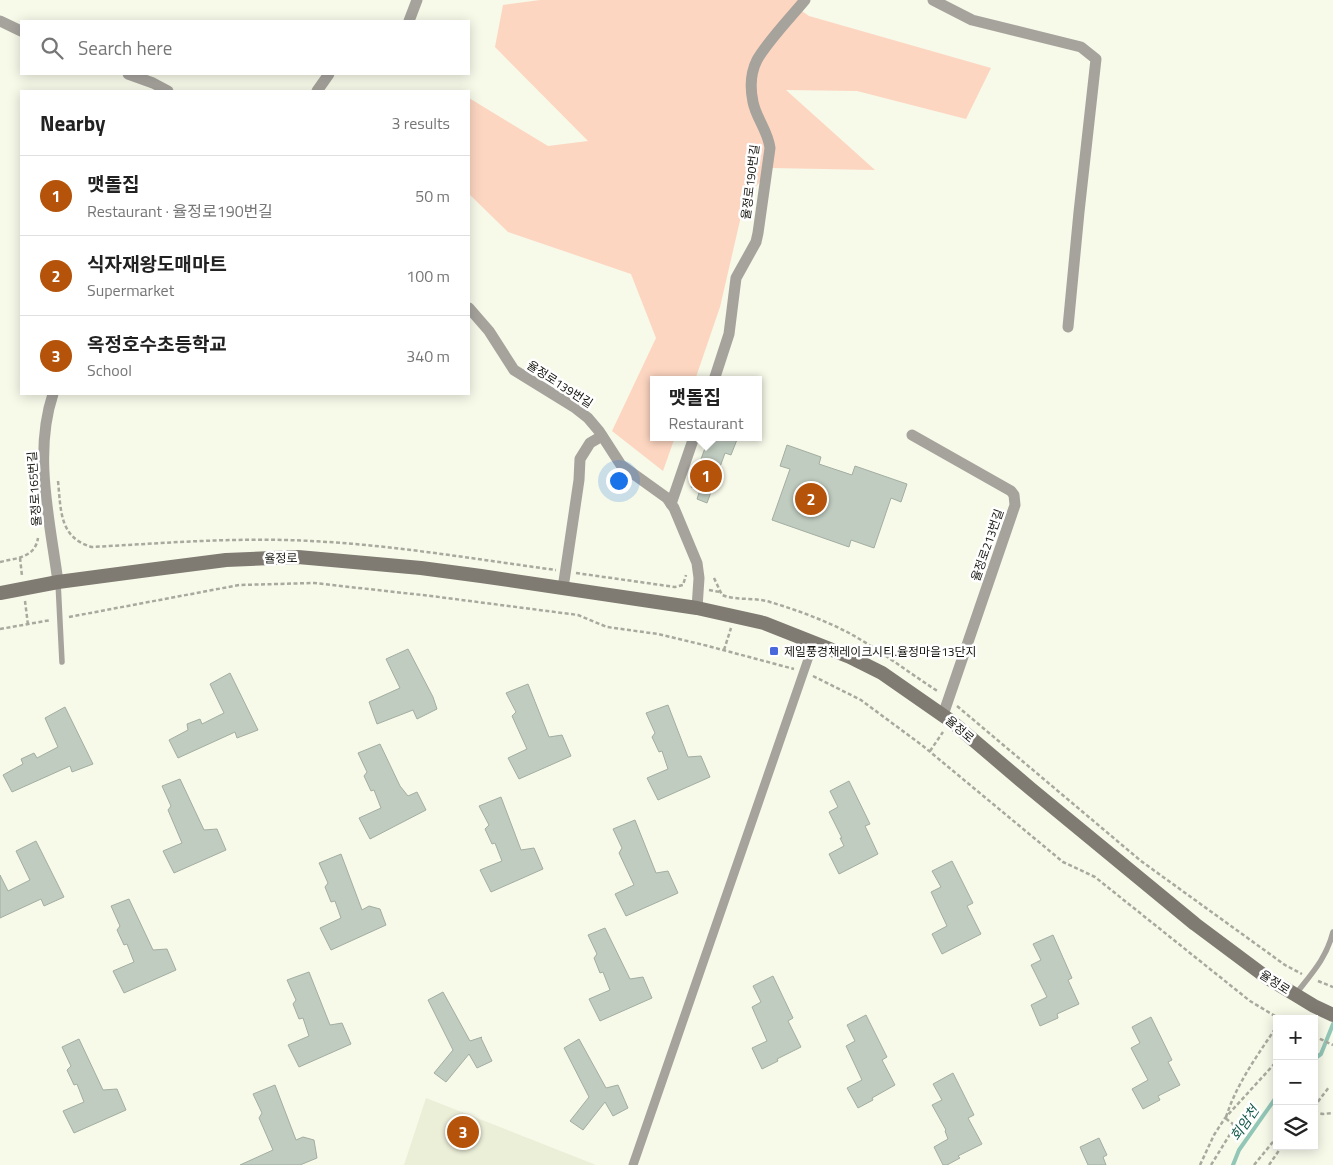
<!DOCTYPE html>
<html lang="en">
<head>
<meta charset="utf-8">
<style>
  body { margin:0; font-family:"Titillium Web","Noto Sans KR",sans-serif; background:#f2f2f2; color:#222 }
  .controls { position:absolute; right:15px; bottom:15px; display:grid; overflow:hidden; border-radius:0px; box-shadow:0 2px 12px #0003 }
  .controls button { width:45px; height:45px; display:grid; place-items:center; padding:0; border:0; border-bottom:1px solid #e0e0e0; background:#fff; color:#222; font:25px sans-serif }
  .you { position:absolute; left:618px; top:480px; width:18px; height:18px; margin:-12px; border:4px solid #fff; border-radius:50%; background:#1a73e8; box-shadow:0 0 0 8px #1a73e833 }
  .badge { display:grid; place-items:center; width:32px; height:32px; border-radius:50%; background:#b45309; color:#fff; font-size:16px; font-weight:700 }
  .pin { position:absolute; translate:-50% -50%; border:2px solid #fff; box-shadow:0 1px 5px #0006 }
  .popup { position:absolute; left:650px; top:376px; width:112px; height:65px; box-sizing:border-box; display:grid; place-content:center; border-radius:0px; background:#fff; filter:drop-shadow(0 1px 4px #0005); font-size:16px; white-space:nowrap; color:#767676 }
  .popup b { font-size:19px; color:#222 }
  .popup::after { content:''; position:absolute; left:50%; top:100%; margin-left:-10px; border:10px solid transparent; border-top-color:#fff }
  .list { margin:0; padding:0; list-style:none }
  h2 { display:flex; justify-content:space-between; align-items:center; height:65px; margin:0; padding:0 20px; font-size:21px }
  h2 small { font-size:16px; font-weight:400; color:#767676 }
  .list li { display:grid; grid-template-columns:32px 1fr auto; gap:15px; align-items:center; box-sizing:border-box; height:80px; padding:0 20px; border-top:1px solid #e0e0e0 }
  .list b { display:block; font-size:19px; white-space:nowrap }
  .list p { margin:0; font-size:16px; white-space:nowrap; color:#767676 }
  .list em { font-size:16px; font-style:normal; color:#767676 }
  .icon { flex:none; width:28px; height:28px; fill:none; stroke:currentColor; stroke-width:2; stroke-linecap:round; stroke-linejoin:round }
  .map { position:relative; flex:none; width:1333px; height:1165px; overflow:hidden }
  .search { position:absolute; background:#fff; box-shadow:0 2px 12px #0003; left:20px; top:20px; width:450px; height:55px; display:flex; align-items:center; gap:12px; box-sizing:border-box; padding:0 18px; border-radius:0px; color:#767676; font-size:19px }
  .panel { position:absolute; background:#fff; box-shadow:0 2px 12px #0003; left:20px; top:90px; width:450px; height:305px; border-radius:0px }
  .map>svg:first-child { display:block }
  .built { fill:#ecefd8 }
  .green { fill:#fdd6c1 }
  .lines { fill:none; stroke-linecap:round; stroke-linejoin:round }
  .stream { stroke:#92c6b7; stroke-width:4 }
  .building { fill:#c0ccc0; stroke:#a3aea2 }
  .path { stroke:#a9aa9e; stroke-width:2.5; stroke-dasharray:4 2.5; stroke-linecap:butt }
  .service { stroke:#a6a39d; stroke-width:5.5 }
  .pedestrian { stroke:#a6a39d; stroke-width:9 }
  .minor { stroke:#a6a39d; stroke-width:11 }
  .secondary { stroke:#7f7a72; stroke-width:14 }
  .poi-dot { fill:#4968dc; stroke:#fff; stroke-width:2 }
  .labels { text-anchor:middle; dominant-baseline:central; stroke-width:5; stroke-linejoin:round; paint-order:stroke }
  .street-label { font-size:12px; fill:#151510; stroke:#fff }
  .poi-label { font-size:12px; fill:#151510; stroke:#fff; text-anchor:start }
  .water-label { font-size:14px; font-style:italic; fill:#105748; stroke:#fff }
</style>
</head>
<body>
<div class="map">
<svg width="1333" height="1165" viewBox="0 0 1333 1165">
  <rect width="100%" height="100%" fill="#f7f9e9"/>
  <path class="built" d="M426,1098L596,1165H404Z"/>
  <path class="green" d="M540,0H809L799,9L809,16L991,68L966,119L857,91L786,90L875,170L772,168L745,199L720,307L695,380H654V437H675L663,471L612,431L656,338L631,274L508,232L469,194V98L548,146L588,141L495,47L503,5Z"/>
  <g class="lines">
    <g class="stream">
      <path d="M1314,1059L1321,1054L1333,1024"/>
      <path d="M1233,1165L1239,1150L1277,1096"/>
    </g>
  </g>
  <g class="building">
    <path d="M709,437H738L731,455L725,453L707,503L697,499L700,490L691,487Z"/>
    <path d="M787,445L821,457L819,464L852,475L855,466L907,484L901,502L891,498L874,548L851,540L849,547L772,520L790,469L780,466Z"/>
    <path d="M408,649L433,697L437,709L417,719L413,710L377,724L369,702L400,688L386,659Z"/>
    <path d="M230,673L258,730L237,738L235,732L178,758L169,740L188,730L187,724L200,719L202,724L224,713L210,684Z"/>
    <path d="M528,684L549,737L562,735L571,756L519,779L508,758L527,749L512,716L516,712L506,693Z"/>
    <path d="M668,705L688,757L701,756L710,777L658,800L647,778L668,769L662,751L659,752L652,737L655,733L646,713Z"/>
    <path d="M65,707L93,764L72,772L70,766L12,792L3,775L23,764L21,759L34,753L37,758L58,747L45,718Z"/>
    <path d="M380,744L400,786L408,796L417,792L426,810L370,839L359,818L381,808L374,790L371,791L364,776L367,772L358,753Z"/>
    <path d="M180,779L204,830L217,829L226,850L174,873L163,851L182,843L168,810L171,806L162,786Z"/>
    <path d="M849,781L870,824L865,826L878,854L839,874L829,854L844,846L840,838H842L829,812L838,807L830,791Z"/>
    <path d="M501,797L521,850L534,848L543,869L491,892L480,870L502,861L495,843L492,844L485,829L489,825L479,806Z"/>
    <path d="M635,820L656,873L668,871L678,893L626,916L615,894L634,885L619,853L622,848L613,829Z"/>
    <path d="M36,841L64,897L44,906L41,899L0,918V875L8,891L30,880L16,851Z"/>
    <path d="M341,854L362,910L369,906L380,909L386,925L331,950L320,928L341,918L335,901L331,902L325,887L328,883L319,863Z"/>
    <path d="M952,861L973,903L967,906L981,934L942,954L932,934L947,926L931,892L941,887L932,871Z"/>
    <path d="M129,899L153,950L167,949L176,970L124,993L113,971L134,962L127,944L124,945L117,930L120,926L111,906Z"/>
    <path d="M605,928L630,979L643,977L652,998L600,1021L589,999L610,990L603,972L600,973L594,958L597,954L588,935Z"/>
    <path d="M1053,935L1072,978L1068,980L1079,1004L1057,1014L1058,1018L1040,1026L1031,1005L1047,997L1031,965L1041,960L1033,944Z"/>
    <path d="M309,972L330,1025L342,1023L351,1044L299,1067L288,1045L309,1036L303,1018L299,1019L293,1004L296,1000L287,980Z"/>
    <path d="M773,976L793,1018L788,1021L801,1047L777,1059L778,1061L762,1069L752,1048L767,1041L752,1007L761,1002L753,986Z"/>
    <path d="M443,992L470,1041L482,1037L481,1038L492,1061L477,1068L469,1054L446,1082L434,1073L453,1050L428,1000Z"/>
    <path d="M866,1015L887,1057L882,1060L895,1085L872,1098L873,1100L858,1108L847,1088L862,1080L846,1046L855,1041L847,1025Z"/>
    <path d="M1151,1017L1172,1060L1168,1062L1180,1085L1158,1096L1160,1100L1143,1109L1132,1089L1148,1080L1131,1048L1140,1043L1132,1027Z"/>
    <path d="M79,1039L103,1090L117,1089L126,1110L74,1133L63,1111L84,1102L77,1084L74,1085L67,1070L71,1066L62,1047Z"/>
    <path d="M579,1039L606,1088L618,1085L628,1108L613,1116L605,1102L583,1130L570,1121L589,1097L564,1048Z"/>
    <path d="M953,1073L974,1115L968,1118L982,1144L958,1156L960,1158L947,1165H943L934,1147L948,1139L945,1131L946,1130L932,1105L942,1100L933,1084Z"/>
    <path d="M275,1085L296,1140L303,1137L314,1140L317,1158L300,1165H240L273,1150L259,1118L262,1113L253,1094Z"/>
    <path d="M1099,1138L1107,1155L1103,1157L1106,1165H1088L1080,1147Z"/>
  </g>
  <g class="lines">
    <g class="path">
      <path d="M30,467L31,480"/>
      <path d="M58,481C61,510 59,538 92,547C165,543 238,537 311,541C393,545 474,559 556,570"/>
      <path d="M20,558L22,576"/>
      <path d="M0,562C16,558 35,558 38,538"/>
      <path d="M576,573L675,587L683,585L686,575"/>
      <path d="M714,578L722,595C738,601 754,597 770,602C797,610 824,620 849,633C880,650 909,673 939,692"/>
      <path d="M709,590L720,592"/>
      <path d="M25,601L28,625"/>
      <path d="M69,617L239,585L314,583L431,596L578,615L607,627L658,634L708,646L794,669"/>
      <path d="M0,629L51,620"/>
      <path d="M724,650L731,628"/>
      <path d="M813,676L861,700L923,746L1063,862L1095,877L1250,1001L1280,1019"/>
      <path d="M957,706L1141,861L1285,965L1302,974"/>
      <path d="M930,751L943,732"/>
      <path d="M1318,981L1333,987"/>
      <path d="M1314,1036L1333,1045"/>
      <path d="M1314,1107L1329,1087"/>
      <path d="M1314,1112L1323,1114L1333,1113"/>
      <path d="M1226,1117C1237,1083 1257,1056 1277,1026"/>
      <path d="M1200,1165L1214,1135L1225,1118L1277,1061"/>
      <path d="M1211,1165L1232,1131L1233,1124L1225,1118"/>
      <path d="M1254,1165L1277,1137"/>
      <path d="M1269,1165L1282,1146"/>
    </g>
    <g class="service">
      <path d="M58,582L62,662"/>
      <path d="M1295,995C1312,973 1326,959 1333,932"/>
    </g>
    <path class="pedestrian" d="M633,1165L814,642"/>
    <g class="minor">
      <path d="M933,0L972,20L1081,47L1096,59L1079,212L1068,327"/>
      <path d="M0,21L21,31"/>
      <path d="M409,21L417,0"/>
      <path d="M128,74L153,83L168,91"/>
      <path d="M317,91L329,74"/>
      <path d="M469,308L489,331L514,370L574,407L588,418L599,431L621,465L667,498L674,508L697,563L699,578L697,608"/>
      <path d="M714,380L729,334L736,278L756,242L758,233L770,148C768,131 756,118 753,102C750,88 751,72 757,60C767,42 791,17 805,0"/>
      <path d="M53,394C33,454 50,521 58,582"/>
      <path d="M912,435L1011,491L1014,495L1015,505L943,715"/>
      <path d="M671,504L694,437"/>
      <path d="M563,588L579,480L580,459L590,443L602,436"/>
    </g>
    <path class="secondary" d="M0,593L58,582L156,569L226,560L298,557L421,568L481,576L697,608L764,623L850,657L882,673L951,721L1031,789L1195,924L1266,977L1314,1006L1333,1015"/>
  </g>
  <rect class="poi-dot" x="769" y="646" width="10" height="10" rx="2.5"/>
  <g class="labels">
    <g class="street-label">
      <text transform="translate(750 182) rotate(-83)">율정로190번길</text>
      <text transform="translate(560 384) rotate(33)">율정로139번길</text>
      <text transform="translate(34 489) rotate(-94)">율정로165번길</text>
      <text transform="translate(987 545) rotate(-71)">율정로213번길</text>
      <text transform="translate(281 558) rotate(-1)">율정로</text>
      <text transform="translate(960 729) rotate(40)">율정로</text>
      <text transform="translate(1275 982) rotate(33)">율정로</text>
    </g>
    <g class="poi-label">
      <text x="784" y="651">제일풍경채레이크시티.율정마을13단지</text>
    </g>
    <g class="water-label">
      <text transform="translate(1244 1123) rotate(-56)">회암천</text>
    </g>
  </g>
</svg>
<div class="controls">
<button>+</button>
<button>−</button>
<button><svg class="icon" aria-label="layers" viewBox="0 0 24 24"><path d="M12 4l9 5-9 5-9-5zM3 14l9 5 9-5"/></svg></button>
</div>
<div class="you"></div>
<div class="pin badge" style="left:706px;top:476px">1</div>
<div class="popup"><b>맷돌집</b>Restaurant</div>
<div class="pin badge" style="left:811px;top:499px">2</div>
<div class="pin badge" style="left:463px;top:1132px">3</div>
<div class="search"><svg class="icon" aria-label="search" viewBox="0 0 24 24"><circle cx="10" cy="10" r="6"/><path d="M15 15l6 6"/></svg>Search here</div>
<section class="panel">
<h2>Nearby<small>3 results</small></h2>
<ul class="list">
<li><span class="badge">1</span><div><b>맷돌집</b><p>Restaurant · 율정로190번길</p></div><em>50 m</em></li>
<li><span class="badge">2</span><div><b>식자재왕도매마트</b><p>Supermarket</p></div><em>100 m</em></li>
<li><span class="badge">3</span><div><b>옥정호수초등학교</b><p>School</p></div><em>340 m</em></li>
</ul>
</section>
</div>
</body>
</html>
